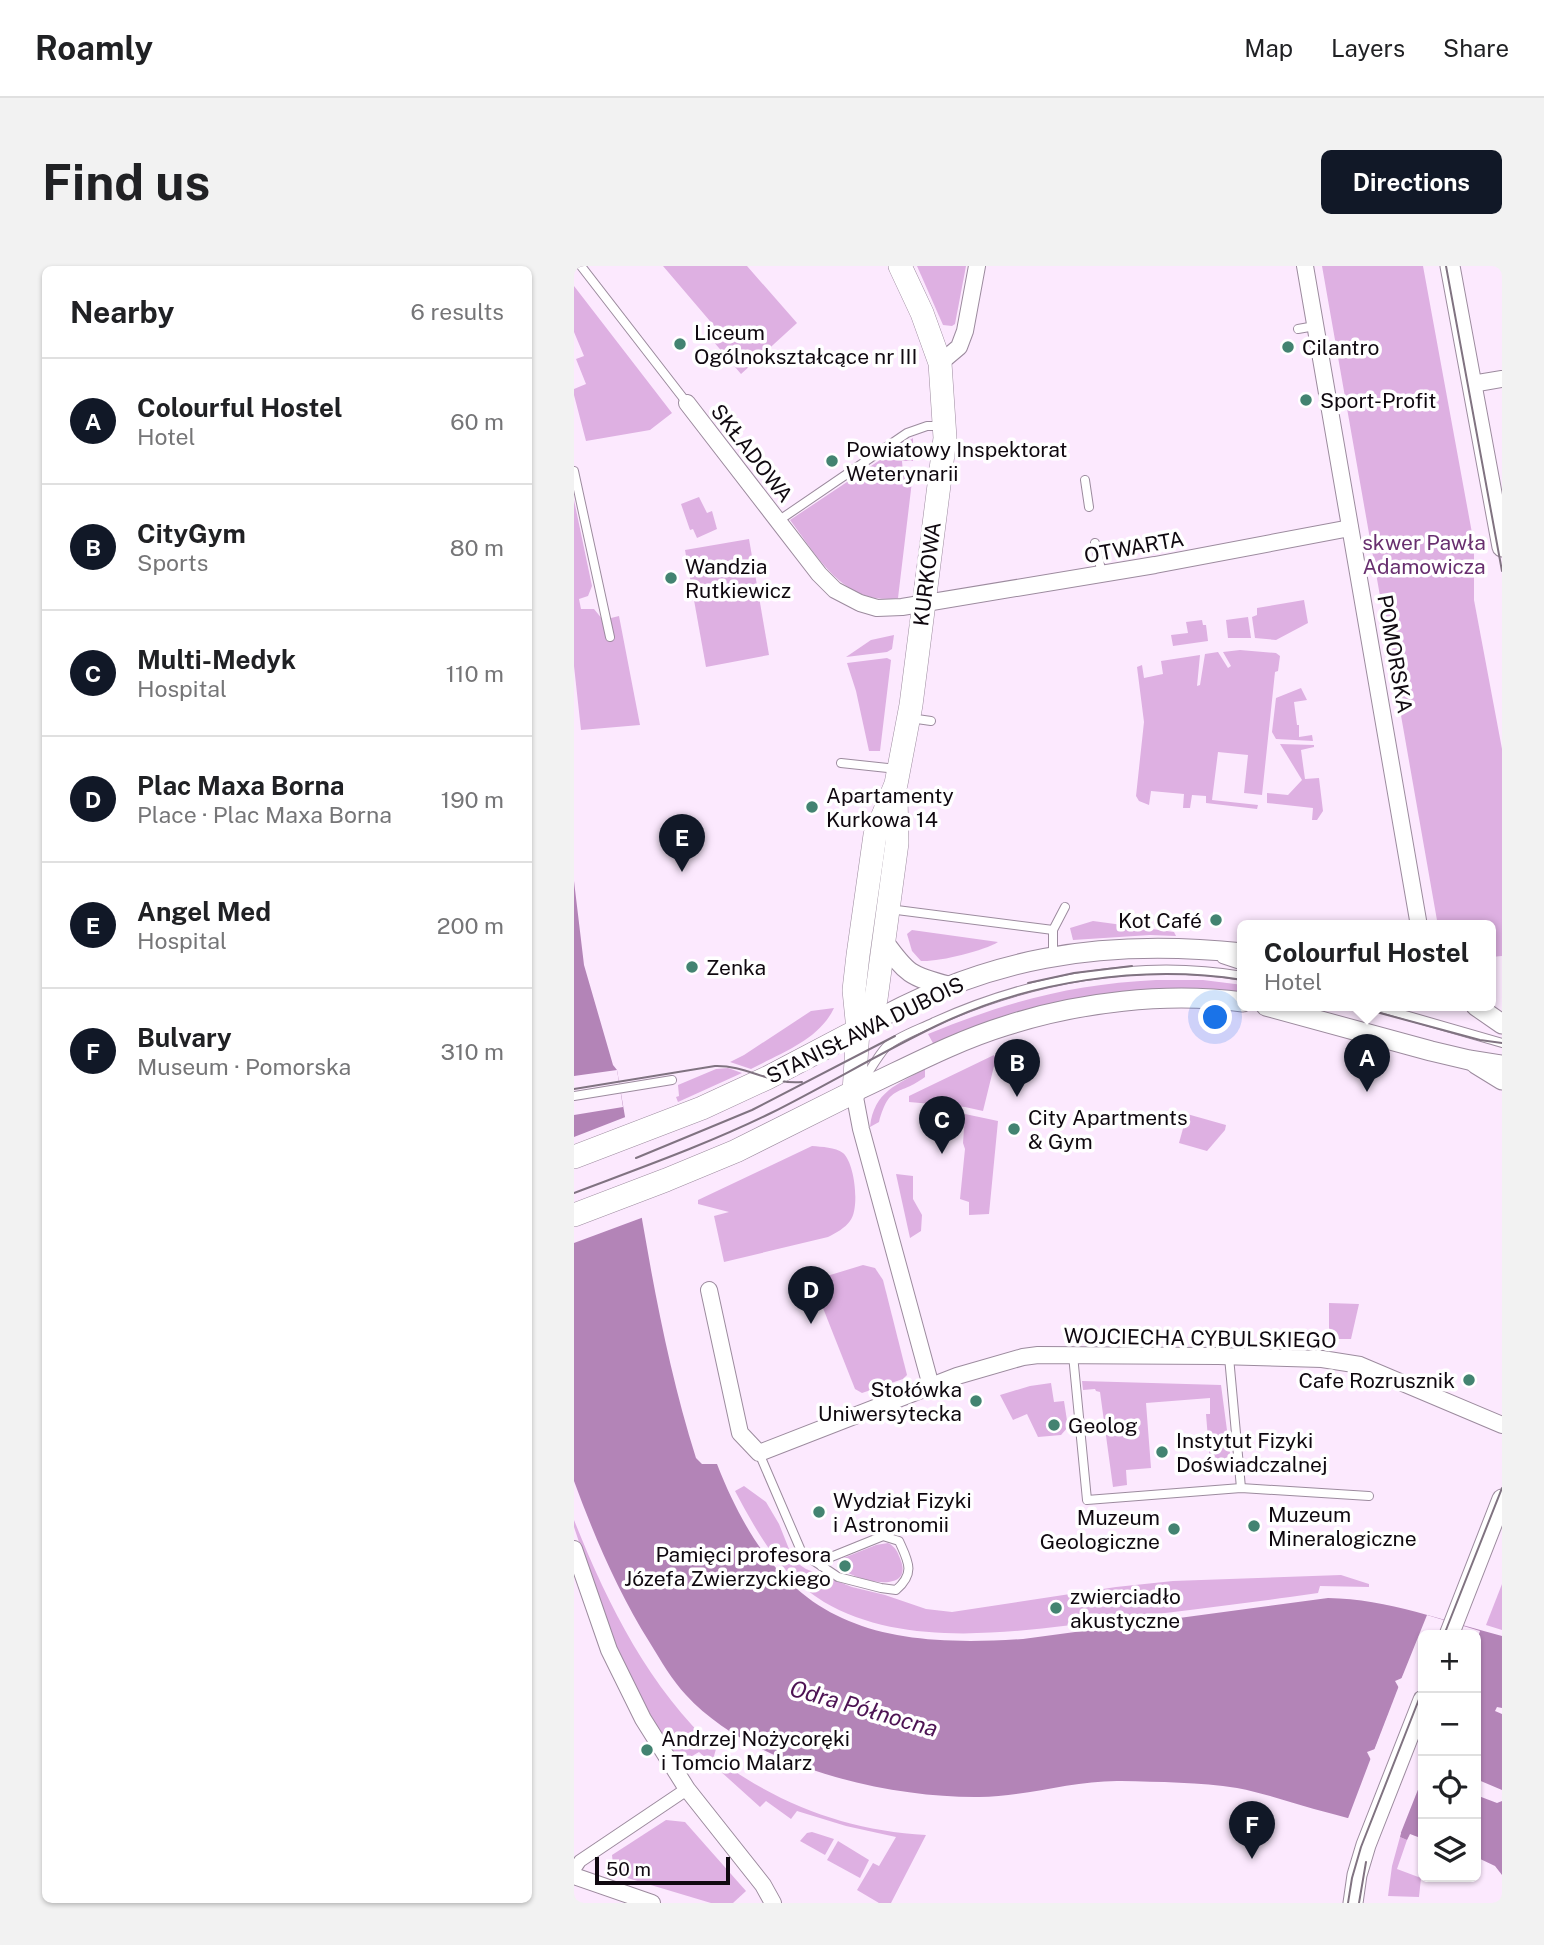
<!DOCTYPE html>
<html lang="en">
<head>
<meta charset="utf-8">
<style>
  body { margin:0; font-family:"Public Sans",sans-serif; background:#f2f2f2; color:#202124 }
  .controls { position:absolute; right:21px; bottom:21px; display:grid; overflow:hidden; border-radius:10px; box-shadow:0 2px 5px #0004 }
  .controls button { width:63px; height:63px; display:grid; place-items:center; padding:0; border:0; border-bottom:2px solid #e0e0e0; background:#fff; color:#202124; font:35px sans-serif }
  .scale { position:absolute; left:21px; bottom:18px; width:135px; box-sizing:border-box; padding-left:7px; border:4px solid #100910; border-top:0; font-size:19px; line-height:24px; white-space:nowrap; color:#100910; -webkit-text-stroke:5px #fff; paint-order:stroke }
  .you { position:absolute; left:642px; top:752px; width:24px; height:24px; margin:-18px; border:5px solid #fff; border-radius:50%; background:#1a73e8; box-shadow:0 0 0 10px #1a73e833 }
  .badge { display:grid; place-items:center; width:46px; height:46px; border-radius:50%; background:#111827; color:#fff; font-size:23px; font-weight:700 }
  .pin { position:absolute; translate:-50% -58px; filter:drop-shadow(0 2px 4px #0008) }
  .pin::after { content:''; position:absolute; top:37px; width:24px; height:21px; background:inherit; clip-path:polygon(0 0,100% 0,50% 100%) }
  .popup { position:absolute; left:663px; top:654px; width:259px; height:91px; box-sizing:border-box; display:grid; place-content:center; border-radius:10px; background:#fff; filter:drop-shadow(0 2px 5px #0005); font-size:23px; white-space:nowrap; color:#757577 }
  .popup b { font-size:26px; color:#202124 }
  .popup::after { content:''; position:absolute; left:50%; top:100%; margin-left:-14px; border:14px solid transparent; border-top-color:#fff }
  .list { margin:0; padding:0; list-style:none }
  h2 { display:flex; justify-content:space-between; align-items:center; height:91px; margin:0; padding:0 28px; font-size:30px }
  h2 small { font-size:23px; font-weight:400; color:#757577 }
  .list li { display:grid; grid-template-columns:46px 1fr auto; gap:21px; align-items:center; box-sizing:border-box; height:126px; padding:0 28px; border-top:2px solid #e0e0e0 }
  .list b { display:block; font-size:26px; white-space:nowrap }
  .list p { margin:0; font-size:23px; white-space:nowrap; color:#757577 }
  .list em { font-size:23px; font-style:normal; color:#757577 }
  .icon { flex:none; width:38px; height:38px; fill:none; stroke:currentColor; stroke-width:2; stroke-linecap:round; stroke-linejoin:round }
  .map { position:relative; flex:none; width:928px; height:1637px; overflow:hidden; border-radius:10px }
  header { display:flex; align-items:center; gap:42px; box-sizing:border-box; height:98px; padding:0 35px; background:#fff; border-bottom:2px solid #e0e0e0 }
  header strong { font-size:33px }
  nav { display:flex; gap:38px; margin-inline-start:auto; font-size:24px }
  .intro { display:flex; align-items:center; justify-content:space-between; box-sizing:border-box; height:168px; padding:0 42px }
  h1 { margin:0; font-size:49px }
  .button { padding:18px 32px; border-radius:10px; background:#111827; color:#fff; font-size:24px; font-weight:700 }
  main { display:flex; gap:42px; padding:0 42px }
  aside { flex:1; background:#fff; border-radius:10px; box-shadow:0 2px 5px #0004 }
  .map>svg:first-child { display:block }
  .green { fill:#deb0e2 }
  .water { fill:#b384b7 }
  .pier { fill:#fce9fe }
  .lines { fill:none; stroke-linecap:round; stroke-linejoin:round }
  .service-casing { stroke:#9c8b9e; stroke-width:10 }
  .pedestrian-casing { stroke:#9c8b9e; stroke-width:14 }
  .minor-casing { stroke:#9c8b9e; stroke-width:18 }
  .tertiary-casing { stroke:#9c8b9e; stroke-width:21 }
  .secondary-casing { stroke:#9c8b9e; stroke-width:24 }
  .service { stroke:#fff; stroke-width:8 }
  .pedestrian { stroke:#fff; stroke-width:12 }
  .minor { stroke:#fff; stroke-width:16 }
  .tertiary { stroke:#fff; stroke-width:19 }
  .secondary { stroke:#fff; stroke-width:23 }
  .tram { stroke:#807381; stroke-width:2 }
  .poi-dot { fill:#438371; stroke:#fff; stroke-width:2.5 }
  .labels { text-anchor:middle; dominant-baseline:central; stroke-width:7; stroke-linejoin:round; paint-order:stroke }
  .poi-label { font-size:21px; fill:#100910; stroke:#fff; text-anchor:start }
  .street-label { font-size:21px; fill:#100910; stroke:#fff }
  .park-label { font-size:21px; fill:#682f6f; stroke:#fff }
  .water-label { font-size:23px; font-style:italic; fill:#4d1353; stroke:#fff }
</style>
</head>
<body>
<header>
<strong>Roamly</strong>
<nav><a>Map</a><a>Layers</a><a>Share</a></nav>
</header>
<div class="intro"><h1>Find us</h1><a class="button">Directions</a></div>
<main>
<aside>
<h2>Nearby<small>6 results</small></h2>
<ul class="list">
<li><span class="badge">A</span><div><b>Colourful Hostel</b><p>Hotel</p></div><em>60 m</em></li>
<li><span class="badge">B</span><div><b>CityGym</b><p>Sports</p></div><em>80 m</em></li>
<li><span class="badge">C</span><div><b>Multi-Medyk</b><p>Hospital</p></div><em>110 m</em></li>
<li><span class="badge">D</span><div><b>Plac Maxa Borna</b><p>Place · Plac Maxa Borna</p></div><em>190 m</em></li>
<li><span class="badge">E</span><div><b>Angel Med</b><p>Hospital</p></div><em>200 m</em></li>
<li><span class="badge">F</span><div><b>Bulvary</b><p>Museum · Pomorska</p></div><em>310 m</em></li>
</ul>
</aside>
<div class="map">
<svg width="928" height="1637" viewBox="0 0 928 1637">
  <rect width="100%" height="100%" fill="#fce9fe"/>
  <g class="green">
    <path d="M89,0H173L223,57L167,108L139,75L147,68Z"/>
    <path d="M343,0H392L381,58L378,60L369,59Z"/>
    <path d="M748,0H849L900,278V334L928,483V690L917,691V660H864Z"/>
    <path d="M0,20L98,147L76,164L12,175L0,129V123L12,118L2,93L10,90L0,66Z"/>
    <path d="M339,172V195H328L329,207H339L324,332C270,340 244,291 216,254Z"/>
    <path d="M125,231L133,247L138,245L143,263L123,272L119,263L116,264L107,238Z"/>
    <path d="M0,234L18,320L14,330L5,333L7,343H20L29,354L45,350L66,459L7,464L0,400Z"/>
    <path d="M175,273L195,389L132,401L111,284Z"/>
    <path d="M730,334L734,357L702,374L681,372L678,351L683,349V342Z"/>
    <path d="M674,351L677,372H654L652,354Z"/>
    <path d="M628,354L629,359H632L634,375L599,380L597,369L614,367L612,356Z"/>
    <path d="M320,369L318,383L313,386L272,391L297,374Z"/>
    <path d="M666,384L702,387L706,390L704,405L701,406L688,529L670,527L674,489L644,486L638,534L684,539L683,543L632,537V530L618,529L616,542H609L610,528L577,525L575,539L565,535L562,530L570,456L563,401L568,399L570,412L589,408L587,395L626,389L623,420L626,419L631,388L644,386L654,402L657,400L649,386Z"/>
    <path d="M313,392L317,394L306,485H295L282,425L273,397Z"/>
    <path d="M727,422L733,434L720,436L723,459H725V471L738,469L739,475L702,473L698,466L702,432Z"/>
    <path d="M706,478L740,479V481L727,484L731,513L745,512L749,545L743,554H738L739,542L693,537V527L714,529L728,514Z"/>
    <path d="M519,655L600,666L602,670L576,669L499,674L496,662Z"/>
    <path d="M338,664L424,676C410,685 364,696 347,695L338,685L333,668Z"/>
    <path d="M582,714H629L669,719V726L626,722L571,726L360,779L354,768C432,736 498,718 582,714Z"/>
    <path d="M260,742C245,774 207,787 177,803L156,796L170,789L237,745Z"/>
    <path d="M420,789L422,792L409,845L391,841L335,836V830Z"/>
    <path d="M154,802L168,807L104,836L102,831L105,830L104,819L142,803Z"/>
    <path d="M351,803V811C324,831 316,817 305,856L296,861C300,825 323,819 351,803Z"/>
    <path d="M391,848L424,855L415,948L395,949V936L386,933L391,883L389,877Z"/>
    <path d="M613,848L652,859L651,864L633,885L605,877Z"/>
    <path d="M238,880C248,881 261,881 269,887C281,897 286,943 276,955C271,962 262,967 254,971L150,996L140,950L155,946L124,938V934Z"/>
    <path d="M322,908L339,910V933L348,949L347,965L336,972Z"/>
    <path d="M289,999L301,1002L309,1014L333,1109L329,1113L288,1127L281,1123L247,1037L246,1026L253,1010Z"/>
    <path d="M755,1037L785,1038L777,1073H755Z"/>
    <path d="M508,1115L647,1119L656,1187L655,1196L636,1198L632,1148H636V1132L572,1137L577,1202L552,1204L553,1219L539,1221L526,1126L522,1125L521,1123L509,1124Z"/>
    <path d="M477,1117L480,1136L490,1135L494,1161L487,1169L464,1171L453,1148L439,1154L426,1129L456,1120Z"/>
    <path d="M170,1220L192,1236L205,1258L217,1288L223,1297L232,1303L278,1321L311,1329L352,1343L378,1346L542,1321L599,1315L767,1309L795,1318V1321L746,1320L744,1327L716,1331C658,1339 600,1346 542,1353C451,1365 333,1385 250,1336C207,1310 184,1268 161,1225Z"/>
    <path d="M0,1254C33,1337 75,1422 142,1483L140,1490C201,1538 275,1565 352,1569L317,1637H305L283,1624L299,1597L305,1600L322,1571L272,1560L223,1545L217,1553L192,1535L186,1541L125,1486L113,1493L100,1490L85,1465L38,1375L0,1261Z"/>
    <path d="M314,1277C322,1281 324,1287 327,1295C340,1332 271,1312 264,1299L267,1293L302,1279Z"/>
    <path d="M928,1318V1364L912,1359Z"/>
    <path d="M92,1554L111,1556L172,1625L159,1637H137L40,1608L38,1589Z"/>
    <path d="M238,1566L260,1573L251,1589L226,1575L233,1567Z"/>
    <path d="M826,1571L833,1574L823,1603L847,1612L845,1631L814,1630L818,1600Z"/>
    <path d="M264,1575L295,1594L286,1612L253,1594Z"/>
  </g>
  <g class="water">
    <path d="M0,615L10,699L39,799L43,804C66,934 82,1065 122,1192L128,1198H143C203,1352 289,1384 449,1373L754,1332C814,1333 870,1355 928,1370V1442L923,1441L921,1445L928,1448V1524L902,1513V1369H849L828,1412L821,1415L825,1422L801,1483L793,1486L797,1494L849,1509V1573L836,1568L833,1574L826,1571L827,1567C798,1558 769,1551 740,1543C714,1536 690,1527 663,1522C626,1516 585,1516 547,1515C499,1514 452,1531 405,1531C312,1532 177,1500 112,1429C98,1414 87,1395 76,1377C44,1326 21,1272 0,1215Z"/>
    <path d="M902,1529L923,1537L928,1535V1609L921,1600L902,1591Z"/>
  </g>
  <g class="pier">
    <path d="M43,804L49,841L0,849V810Z"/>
    <path d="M54,850L70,951L0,977V871Z"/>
    <path d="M853,1349L906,1365L902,1377V1369H849V1422L826,1416Z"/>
    <path d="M826,1417L849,1425V1502L799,1487Z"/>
    <path d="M798,1489L849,1505V1511L824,1574L823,1569L773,1555Z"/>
  </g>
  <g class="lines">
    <defs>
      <g id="service">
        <path d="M7,0L113,137"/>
        <path d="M724,63L741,60"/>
        <path d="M0,205L36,371"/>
        <path d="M511,214L515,241"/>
        <path d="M204,255L333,167L353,160H369"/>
        <path d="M521,277L528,308"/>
        <path d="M336,452L357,455"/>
        <path d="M267,497L323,503"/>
        <path d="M315,643L479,664"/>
        <path d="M479,689V664L491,641"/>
        <path d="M648,693L669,700"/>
        <path d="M800,740L928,777"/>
        <path d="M288,816C296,805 303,791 312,781C324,770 346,763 360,756C455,713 565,692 669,710"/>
        <path d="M0,830L98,814"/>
        <path d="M499,1089L513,1234L667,1222L795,1230"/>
        <path d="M655,1091L667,1222"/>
        <path d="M185,1187L228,1287L264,1311L307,1322L322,1324C342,1307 334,1295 325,1275L309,1270L257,1291L247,1300"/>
      </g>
      <path id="pedestrian" d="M0,1604L6,1595L113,1523"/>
      <g id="minor">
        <path d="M731,0L845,660"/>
        <path d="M366,97L385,81L391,65L403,0"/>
        <path d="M898,118L928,113"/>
        <path d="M113,137L245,308L261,324L286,337L303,342L328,341L581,299L776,262"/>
        <path d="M280,826L287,863L357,1120"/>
        <path d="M135,1024L166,1167L185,1187L383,1110L449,1091L464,1089L644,1090L748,1093L786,1099L928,1159"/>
        <path d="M0,1283L35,1384L69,1453L113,1523L189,1619L199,1637"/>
        <path d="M0,1610L78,1637"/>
      </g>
      <g id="tertiary">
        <path d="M876,0L928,281"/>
        <path d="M310,676C333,708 336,710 374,720"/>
        <path d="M692,740L857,785L895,794L928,799"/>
        <path d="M902,740L928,758"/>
        <path d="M286,763C410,691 527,672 669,687"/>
        <path d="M902,798L928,814"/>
        <path d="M280,826C330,803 379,776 431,760C505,736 592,726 669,736"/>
        <path d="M875,1369L928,1233"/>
        <path d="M779,1637L783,1609L792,1579L849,1434"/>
      </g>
      <g id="secondary">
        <path d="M0,891L128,842L193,812L275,769L284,764L298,745L302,733L323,577L322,529"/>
        <path d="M0,949L92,914L162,885L280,826L284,764L280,724L284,689L301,569L322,518L337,439L371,172L366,97L348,47L326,0"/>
      </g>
    </defs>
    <use href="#service" class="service-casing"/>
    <use href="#pedestrian" class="pedestrian-casing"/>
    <use href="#minor" class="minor-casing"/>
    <use href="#tertiary" class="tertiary-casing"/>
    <use href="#secondary" class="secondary-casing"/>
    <use href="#service" class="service"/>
    <use href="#pedestrian" class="pedestrian"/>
    <use href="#minor" class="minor"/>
    <use href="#tertiary" class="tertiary"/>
    <use href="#secondary" class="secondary"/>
    <g class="tram">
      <path d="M872,0L928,305"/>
      <path d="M454,717L500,707L558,700"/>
      <path d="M780,740L906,774L928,777"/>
      <path d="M0,823L141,800C172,799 197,819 228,816"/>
      <path d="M62,892L178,844L321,770"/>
      <path d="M0,927C66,902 134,878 197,847C253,819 306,787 362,760C454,715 568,698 669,714"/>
      <path d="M870,1369L928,1222"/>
      <path d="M774,1637L778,1612L787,1581L849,1423"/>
      <path d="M785,1637L792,1596"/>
    </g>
  </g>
  <g class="poi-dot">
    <circle cx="106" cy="78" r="7"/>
    <circle cx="714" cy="81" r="7"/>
    <circle cx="732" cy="134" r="7"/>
    <circle cx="258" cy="195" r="7"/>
    <circle cx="97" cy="312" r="7"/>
    <circle cx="238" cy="541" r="7"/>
    <circle cx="642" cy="654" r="7"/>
    <circle cx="118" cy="701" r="7"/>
    <circle cx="440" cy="863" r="7"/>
    <circle cx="895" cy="1114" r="7"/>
    <circle cx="402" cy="1135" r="7"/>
    <circle cx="480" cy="1159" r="7"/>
    <circle cx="588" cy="1186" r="7"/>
    <circle cx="245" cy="1246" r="7"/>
    <circle cx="680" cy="1260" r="7"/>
    <circle cx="600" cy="1263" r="7"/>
    <circle cx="271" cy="1300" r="7"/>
    <circle cx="482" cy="1342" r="7"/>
    <circle cx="73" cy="1484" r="7"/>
  </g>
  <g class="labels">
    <g class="poi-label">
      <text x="120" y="66">Liceum<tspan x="120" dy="24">Ogólnokształcące nr III</tspan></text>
      <text x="728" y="81">Cilantro</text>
      <text x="746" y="134">Sport-Profit</text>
      <text x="272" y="183">Powiatowy Inspektorat<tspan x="272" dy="24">Weterynarii</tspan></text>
      <text x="111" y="300">Wandzia<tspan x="111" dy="24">Rutkiewicz</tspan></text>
      <text x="252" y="529">Apartamenty<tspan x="252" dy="24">Kurkowa 14</tspan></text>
      <text x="628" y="654" text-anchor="end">Kot Café</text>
      <text x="132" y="701">Zenka</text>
      <text x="454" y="851">City Apartments<tspan x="454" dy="24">&amp; Gym</tspan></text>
      <text x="881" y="1114" text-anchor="end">Cafe Rozrusznik</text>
      <text x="388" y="1123" text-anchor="end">Stołówka<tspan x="388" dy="24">Uniwersytecka</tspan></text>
      <text x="494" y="1159">Geolog</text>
      <text x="602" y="1174">Instytut Fizyki<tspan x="602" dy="24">Doświadczalnej</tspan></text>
      <text x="259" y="1234">Wydział Fizyki<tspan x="259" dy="24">i Astronomii</tspan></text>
      <text x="694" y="1248">Muzeum<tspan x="694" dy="24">Mineralogiczne</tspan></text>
      <text x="586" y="1251" text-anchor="end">Muzeum<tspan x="586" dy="24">Geologiczne</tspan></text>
      <text x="257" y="1288" text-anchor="end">Pamięci profesora<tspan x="257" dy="24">Józefa Zwierzyckiego</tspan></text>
      <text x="496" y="1330">zwierciadło<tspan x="496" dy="24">akustyczne</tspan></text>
      <text x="87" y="1472">Andrzej Nożycoręki<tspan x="87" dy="24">i Tomcio Malarz</tspan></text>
    </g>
    <g class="street-label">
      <text transform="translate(178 187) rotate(52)">SKŁADOWA</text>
      <text transform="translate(560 281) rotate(-10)">OTWARTA</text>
      <text transform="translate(353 308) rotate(-83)">KURKOWA</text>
      <text transform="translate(821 388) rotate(80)">POMORSKA</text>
      <text transform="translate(291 764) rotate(-26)">STANISŁAWA DUBOIS</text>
      <text transform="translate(626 1072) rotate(1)">WOJCIECHA CYBULSKIEGO</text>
    </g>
    <g class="park-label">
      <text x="850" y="276">skwer Pawła<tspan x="850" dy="24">Adamowicza</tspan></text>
    </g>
    <g class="water-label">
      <text transform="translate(290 1442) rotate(16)">Odra Północna</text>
    </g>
  </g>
</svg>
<div class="controls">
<button>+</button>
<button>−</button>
<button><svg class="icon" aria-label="locate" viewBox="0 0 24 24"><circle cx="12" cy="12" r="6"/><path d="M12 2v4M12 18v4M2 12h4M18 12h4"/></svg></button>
<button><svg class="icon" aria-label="layers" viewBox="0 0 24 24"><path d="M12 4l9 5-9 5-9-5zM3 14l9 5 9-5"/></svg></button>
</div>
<div class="scale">50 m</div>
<div class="you"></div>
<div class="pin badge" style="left:793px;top:826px">A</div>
<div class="popup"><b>Colourful Hostel</b>Hotel</div>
<div class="pin badge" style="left:443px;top:831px">B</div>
<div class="pin badge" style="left:368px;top:888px">C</div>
<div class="pin badge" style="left:237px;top:1058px">D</div>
<div class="pin badge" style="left:108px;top:606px">E</div>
<div class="pin badge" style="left:678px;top:1593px">F</div>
</div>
</main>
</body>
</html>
